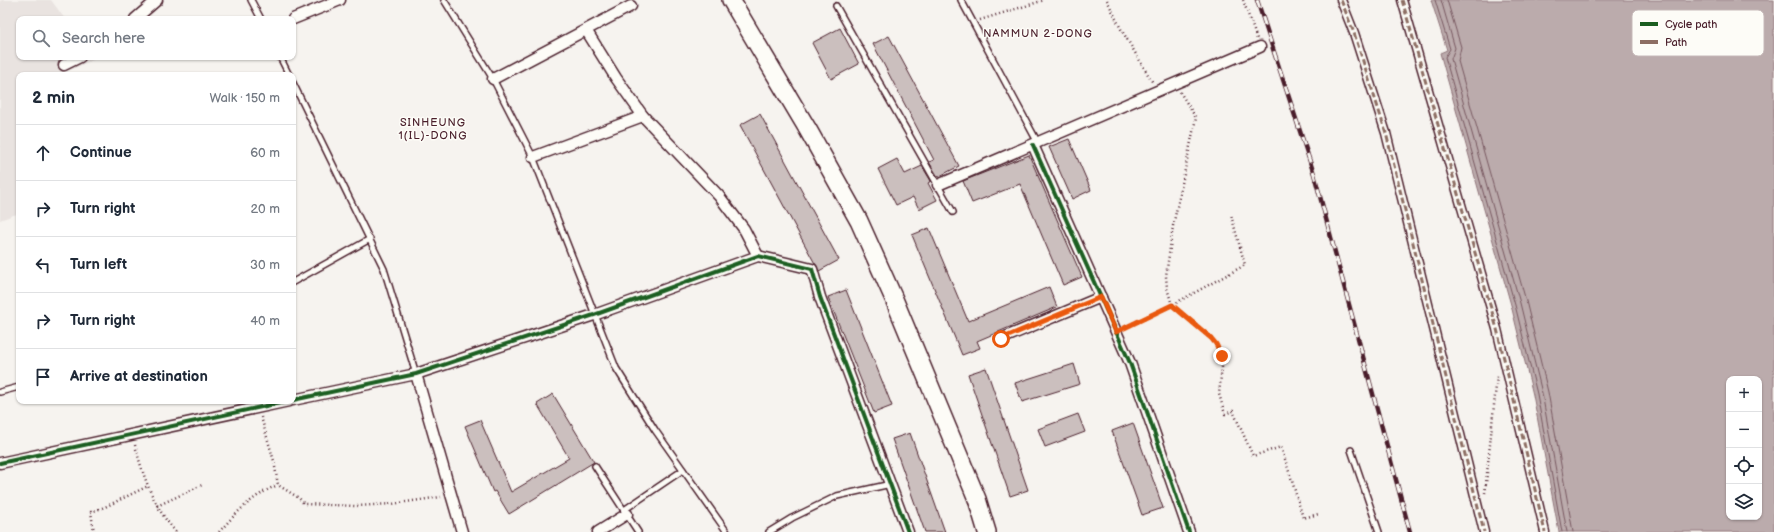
<!DOCTYPE html>
<html lang="en">
<head>
<meta charset="utf-8">
<style>
  body { margin:0; font-family:"Balsamiq Sans",sans-serif; background:#f2f2f3; color:#1f2937 }
  .controls { position:absolute; right:12px; bottom:12px; display:grid; overflow:hidden; border-radius:8px; box-shadow:0 1px 3px #0004 }
  .controls button { width:36px; height:36px; display:grid; place-items:center; padding:0; border:0; border-bottom:1px solid #e0e1e3; background:#fff; color:#1f2937; font:20px sans-serif }
  .stop { position:absolute; width:12px; height:12px; margin:-9px; border:3px solid #ea580c; border-radius:50%; background:#fff }
  .stop.end { background:#ea580c; border-color:#fff; box-shadow:0 1px 4px #0008 }
  .list { margin:0; padding:0; list-style:none }
  h2 { display:flex; justify-content:space-between; align-items:center; height:52px; margin:0; padding:0 16px; font-size:17px }
  h2 small { font-size:13px; font-weight:400; color:#747a83 }
  .list li { display:grid; grid-template-columns:26px 1fr auto; gap:12px; align-items:center; box-sizing:border-box; height:56px; padding:0 16px; border-top:1px solid #e0e1e3 }
  .list b { display:block; font-size:15px; white-space:nowrap }
  .list em { font-size:13px; font-style:normal; color:#747a83 }
  .icon { flex:none; width:22px; height:22px; fill:none; stroke:currentColor; stroke-width:2; stroke-linecap:round; stroke-linejoin:round }
  .map { position:relative; flex:none; width:1774px; height:532px; overflow:hidden }
  .search { position:absolute; background:#fff; box-shadow:0 1px 3px #0004; left:16px; top:16px; width:280px; height:44px; display:flex; align-items:center; gap:10px; box-sizing:border-box; padding:0 14px; border-radius:8px; color:#747a83; font-size:15px }
  .panel { position:absolute; background:#fff; box-shadow:0 1px 3px #0004; left:16px; top:72px; width:280px; height:332px; border-radius:8px }
  .map>svg:first-child { display:block }
  .built { fill:#e9e3e0 }
  .water { fill:#bbabac; stroke:#8e7378; fill-rule:evenodd }
  .lines { fill:none; stroke-linecap:round; stroke-linejoin:round }
  .shore { stroke:#77575f; stroke-width:1 }
  .building { fill:#cbbfbe; stroke:#4a1f2b }
  .service-casing { stroke:#4a1f2b; stroke-width:8 }
  .pedestrian-casing { stroke:#4a1f2b; stroke-width:11 }
  .minor-casing { stroke:#4a1f2b; stroke-width:13 }
  .primary-casing { stroke:#4a1f2b; stroke-width:20 }
  .path { stroke:#4a1f2b; stroke-width:2.5; stroke-dasharray:1 3; stroke-linecap:butt }
  .service { stroke:#fdfcf7; stroke-width:5 }
  .pedestrian { stroke:#fdfcf7; stroke-width:8 }
  .minor { stroke:#fdfcf7; stroke-width:10 }
  .primary { stroke:#fdfcf7; stroke-width:17 }
  .rail-casing { stroke:#4a1f2b; stroke-width:4.5 }
  .rail { stroke:#fdfcf7; stroke-width:3; stroke-dasharray:9; stroke-linecap:butt }
  .quiet { stroke:#8d6e63; stroke-width:3; stroke-dasharray:6 3; stroke-linecap:butt }
  .cycleway-casing { stroke:#fdfcf7; stroke-width:6 }
  .cycleway { stroke:#1b5e20; stroke-width:4 }
  .route { stroke:#ea580c; stroke-width:5 }
  .labels { text-anchor:middle; dominant-baseline:central; stroke-width:3; stroke-linejoin:round; paint-order:stroke }
  .neighbourhood-label { font-size:11px; letter-spacing:1px; fill:#4a1f2b; stroke:#fdfcf7 }
  .key { fill:#fdfcf7; stroke:#c7baba; stroke-width:1 }
  .key-label { font-size:11px; fill:#4a1f2b }
</style>
</head>
<body>
<div class="map">
<svg width="1774" height="532" viewBox="0 0 1774 532">
  <rect width="100%" height="100%" fill="#f6f3ef"/>
  <filter id="ink" filterUnits="userSpaceOnUse"><feTurbulence type="fractalNoise" baseFrequency=".025" numOctaves="2"/><feDisplacementMap in="SourceGraphic" scale="8" xChannelSelector="R" yChannelSelector="G"/><feConvolveMatrix kernelMatrix="1 2 1 2 8 2 1 2 1" color-interpolation-filters="sRGB"/></filter>
  <g filter="url(#ink)">
    <path class="built" d="M2,0H51L65,19H19V57H91L93,60L63,73V75H19V213L0,220V1Z"/>
    <path class="water" d="M1431,0H1774V532H1559L1533,395L1511,305L1440,53L1447,50ZM1729,379H1759V517H1729Z"/>
    <g class="lines">
      <g class="shore">
        <path d="M1435,0L1450,49L1445,57L1515,305L1537,394L1562,532"/>
        <path d="M1441,0L1455,48L1451,59L1520,303L1542,393L1567,532"/>
        <path d="M1447,0L1461,47L1458,61L1526,301L1548,392L1573,532"/>
      </g>
    </g>
    <g class="building">
      <path d="M840,28L859,64L831,79L812,43Z"/>
      <path d="M889,36L959,166L938,177L929,162L934,160L873,44Z"/>
      <path d="M760,114L839,260L819,271L740,125Z"/>
      <path d="M1069,139L1091,190L1072,199L1049,147Z"/>
      <path d="M1029,155L1082,277L1063,285L1020,184L972,203L963,181Z"/>
      <path d="M897,159L905,174L922,166L931,181L928,183L937,200L919,209L913,197L896,205L878,169Z"/>
      <path d="M929,228L968,321L1049,287L1057,307L977,341L980,348L962,355L912,235Z"/>
      <path d="M846,290L892,406L874,413L828,297Z"/>
      <path d="M1074,364L1080,384L1022,402L1015,383Z"/>
      <path d="M986,368L1028,490L1010,496L968,374Z"/>
      <path d="M553,394L594,462L509,514L495,491L493,492L465,426L480,420L511,492L569,458L537,404Z"/>
      <path d="M1078,414L1085,432L1045,447L1038,429Z"/>
      <path d="M1133,423L1163,508L1142,515L1112,431Z"/>
      <path d="M910,433L945,532H925L892,439Z"/>
    </g>
    <g class="lines">
      <defs>
        <g id="service">
          <path d="M251,0L261,19"/>
          <path d="M444,0L493,79L533,157L616,368L655,430L727,532"/>
          <path d="M961,0L1038,143"/>
          <path d="M836,6L953,212"/>
          <path d="M280,57L289,75"/>
          <path d="M293,83L384,269L416,374"/>
          <path d="M293,282L370,239"/>
          <path d="M0,392L19,387"/>
          <path d="M1351,450L1379,532"/>
          <path d="M595,466L638,532"/>
          <path d="M624,510L683,470"/>
          <path d="M769,532L792,518L837,496L891,484"/>
        </g>
        <g id="pedestrian">
          <path d="M1341,0L1354,33L1386,133L1484,532"/>
          <path d="M1402,0L1497,329L1545,532"/>
        </g>
        <g id="minor">
          <path d="M135,19L157,0"/>
          <path d="M293,19L340,0"/>
          <path d="M586,30L616,78L643,116L719,196L744,229L758,256"/>
          <path d="M64,65L80,57"/>
          <path d="M493,79L631,6"/>
          <path d="M1033,145L1130,363L1189,532"/>
          <path d="M533,157L643,116"/>
          <path d="M938,185L1260,47"/>
          <path d="M1001,339L1101,297"/>
          <path d="M416,374L462,532"/>
          <path d="M293,400L416,374L594,315L758,256L812,269L820,297L908,532"/>
          <path d="M0,463L289,401"/>
          <path d="M598,532L627,514"/>
        </g>
        <path id="primary" d="M731,0L807,128L859,221L894,299L977,499L987,532"/>
      </defs>
      <use href="#service" class="service-casing"/>
      <use href="#pedestrian" class="pedestrian-casing"/>
      <use href="#minor" class="minor-casing"/>
      <use href="#primary" class="primary-casing"/>
      <g class="path">
        <path d="M1107,0L1121,29L1153,83"/>
        <path d="M1243,0L1257,39"/>
        <path d="M980,20L1045,0"/>
        <path d="M1180,92L1196,118L1173,226L1166,276L1167,288L1172,305L1211,338L1220,351L1222,367L1219,394L1225,414L1233,411L1253,456L1281,447L1293,484L1303,518L1319,514"/>
        <path d="M1126,327L1172,305L1245,265L1231,215"/>
        <path d="M261,417L274,461L278,485L299,498L304,504L356,506L392,504L441,497"/>
        <path d="M135,445C143,476 154,508 176,532"/>
        <path d="M1485,493L1497,376"/>
        <path d="M157,506L202,485"/>
        <path d="M94,532L91,512L105,507L148,486"/>
        <path d="M219,532C236,513 253,495 278,485"/>
      </g>
      <use href="#service" class="service"/>
      <use href="#pedestrian" class="pedestrian"/>
      <use href="#minor" class="minor"/>
      <use href="#primary" class="primary"/>
      <defs>
        <path id="rail" d="M1257,0L1314,174L1410,532"/>
      </defs>
      <use href="#rail" class="rail-casing"/>
      <use href="#rail" class="rail"/>
      <g class="quiet">
        <path d="M1341,0L1354,33L1386,133L1484,532"/>
        <path d="M1402,0L1497,329L1545,532"/>
      </g>
      <defs>
        <g id="cycleway">
          <path d="M1033,145L1130,363L1189,532"/>
          <path d="M293,400L416,374L594,315L758,256L812,269L820,297L908,532"/>
          <path d="M0,463L289,401"/>
        </g>
      </defs>
      <use href="#cycleway" class="cycleway-casing"/>
      <use href="#cycleway" class="cycleway"/>
    </g>
  </g>
  <g class="lines" filter="url(#ink)">
    <path class="route" d="M1001,339L1101,297L1116,332L1172,305L1211,338L1216,344L1222,356"/>
  </g>
  <g class="labels">
    <g class="neighbourhood-label">
      <text x="1038" y="33">NAMMUN 2-DONG</text>
      <text x="433" y="122">SINHEUNG<tspan x="433" dy="13">1(IL)-DONG</tspan></text>
    </g>
  </g>
  <rect x="1632" y="10" width="132" height="46" rx="6" class="key"/>
  <rect x="1640" y="22" width="18" height="4" fill="#1b5e20"/>
  <rect x="1640" y="40" width="18" height="4" fill="#8d6e63"/>
  <g class="key-label">
    <text x="1665" y="28">Cycle path</text>
    <text x="1665" y="46">Path</text>
  </g>
</svg>
<div class="controls">
<button>+</button>
<button>−</button>
<button><svg class="icon" aria-label="locate" viewBox="0 0 24 24"><circle cx="12" cy="12" r="6"/><path d="M12 2v4M12 18v4M2 12h4M18 12h4"/></svg></button>
<button><svg class="icon" aria-label="layers" viewBox="0 0 24 24"><path d="M12 4l9 5-9 5-9-5zM3 14l9 5 9-5"/></svg></button>
</div>
<div class="stop" style="left:1001px;top:339px"></div>
<div class="stop end" style="left:1222px;top:356px"></div>
<div class="search"><svg class="icon" aria-label="search" viewBox="0 0 24 24"><circle cx="10" cy="10" r="6"/><path d="M15 15l6 6"/></svg>Search here</div>
<section class="panel">
<h2>2 min<small>Walk · 150 m</small></h2>
<ul class="list">
<li><svg class="icon" aria-label="ahead" viewBox="0 0 24 24"><path d="M12 20V5M6 11l6-6 6 6"/></svg><div><b>Continue</b></div><em>60 m</em></li>
<li><svg class="icon" aria-label="right" viewBox="0 0 24 24"><path d="M7 20v-9h11M14 6l5 5-5 5"/></svg><div><b>Turn right</b></div><em>20 m</em></li>
<li><svg class="icon" aria-label="left" viewBox="0 0 24 24"><path d="M17 20v-9H6M10 6l-5 5 5 5"/></svg><div><b>Turn left</b></div><em>30 m</em></li>
<li><svg class="icon" aria-label="right" viewBox="0 0 24 24"><path d="M7 20v-9h11M14 6l5 5-5 5"/></svg><div><b>Turn right</b></div><em>40 m</em></li>
<li><svg class="icon" aria-label="arrive" viewBox="0 0 24 24"><path d="M6 21V4h12l-3 4 3 4H6"/></svg><div><b>Arrive at destination</b></div></li>
</ul>
</section>
</div>
</body>
</html>
